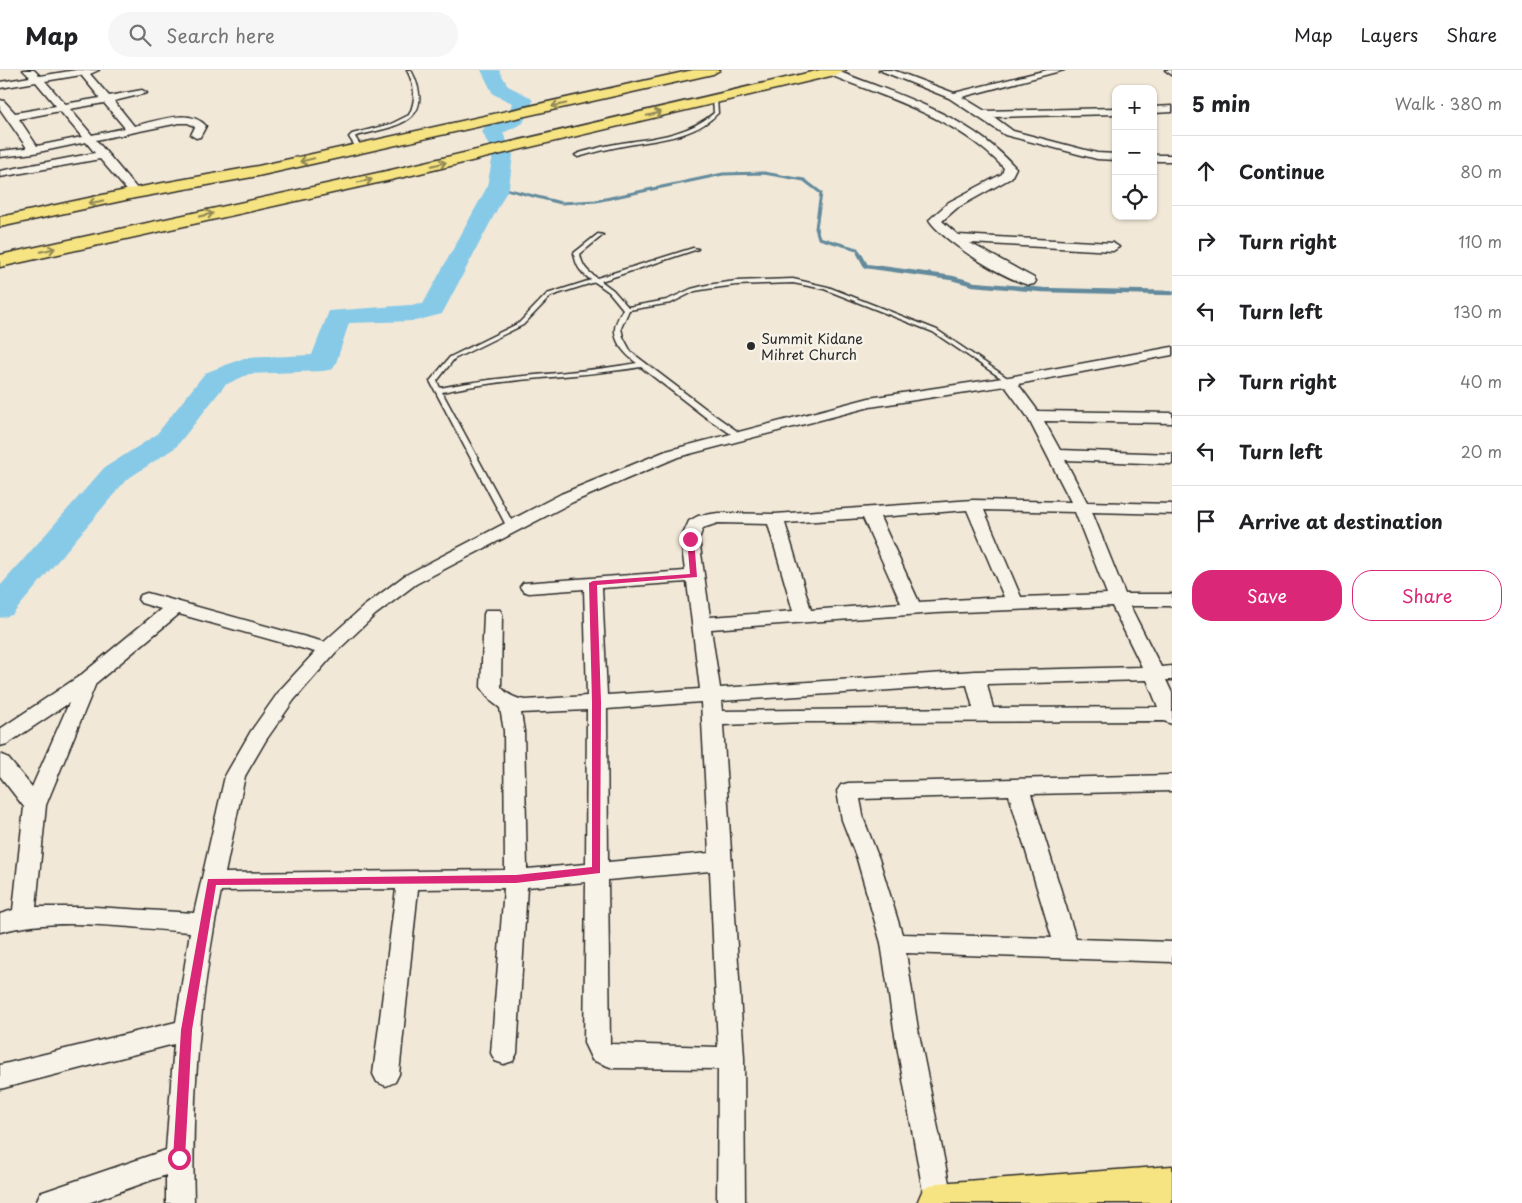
<!DOCTYPE html>
<html lang="en">
<head>
<meta charset="utf-8">
<style>
  body { margin:0; font-family:"Playpen Sans",sans-serif; background:#f6f6f6; color:#202124 }
  .controls { position:absolute; right:15px; top:15px; display:grid; overflow:hidden; border-radius:10px; box-shadow:0 1px 4px #0004 }
  .controls button { width:45px; height:45px; display:grid; place-items:center; padding:0; border:0; border-bottom:1px solid #e0e0e0; background:#fff; color:#202124; font:25px sans-serif }
  .stop { position:absolute; width:15px; height:15px; margin:-11px; border:4px solid #db2777; border-radius:50%; background:#fff }
  .stop.end { background:#db2777; border-color:#fff; box-shadow:0 1px 5px #0008 }
  .list { margin:0; padding:0; list-style:none }
  h2 { display:flex; justify-content:space-between; align-items:center; height:65px; margin:0; padding:0 20px; font-size:21px }
  h2 small { font-size:16px; font-weight:400; color:#757577 }
  .list li { display:grid; grid-template-columns:32px 1fr auto; gap:15px; align-items:center; box-sizing:border-box; height:70px; padding:0 20px; border-top:1px solid #e0e0e0 }
  .list b { display:block; font-size:19px; white-space:nowrap }
  .list em { font-size:16px; font-style:normal; color:#757577 }
  .actions { display:flex; gap:10px; padding:15px 20px }
  .actions a { flex:1; padding:11px 0; border:1px solid #db2777; border-radius:20px; text-align:center; font-size:18px; color:#db2777 }
  .actions .main { background:#db2777; color:#fff }
  .icon { flex:none; width:28px; height:28px; fill:none; stroke:currentColor; stroke-width:2; stroke-linecap:round; stroke-linejoin:round }
  .map { position:relative; flex:none; width:1172px; height:1133px; overflow:hidden }
  header { display:flex; align-items:center; gap:30px; box-sizing:border-box; height:70px; padding:0 25px; background:#fff; border-bottom:1px solid #e0e0e0 }
  header strong { font-size:24px }
  nav { display:flex; gap:28px; margin-inline-start:auto; font-size:18px }
  .search { width:350px; height:45px; background:#f6f6f6; display:flex; align-items:center; gap:12px; box-sizing:border-box; padding:0 18px; border-radius:28px; color:#757577; font-size:19px }
  main { display:flex }
  aside { flex:1; background:#fff }
  .map>svg:first-child { display:block }
  .lines { fill:none; stroke-linecap:round; stroke-linejoin:round }
  .stream-far1 { stroke:#628a9c; stroke-width:3 }
  .stream { stroke:#628a9c; stroke-width:4.5 }
  .river { fill:#87cae8; fill-rule:evenodd }
  .lane-casing { stroke:#2b2b2b; stroke-width:3 }
  .street-casing { stroke:#2b2b2b; stroke-width:3 }
  .primary-casing { stroke:#2b2b2b; stroke-width:3 }
  .highway-casing { stroke:#2b2b2b; stroke-width:3 }
  .lane { fill:#f7f3e8; fill-rule:evenodd }
  .street { fill:#f7f3e8; fill-rule:evenodd }
  .primary { fill:#f6e381; fill-rule:evenodd }
  .highway { fill:#f6e381; fill-rule:evenodd }
  .oneway { stroke:#908756 }
  .route { fill:#db2777 }
  .poi-dot { fill:#2b2b2b; stroke:#f7f3e8; stroke-width:2 }
  .labels { text-anchor:middle; dominant-baseline:central; stroke-width:5; stroke-linejoin:round; paint-order:stroke }
  .far-poi-label { font-size:14px; fill:#2b2b2b; stroke:#f7f3e8; text-anchor:start }
</style>
</head>
<body>
<header>
<strong>Map</strong>
<div class="search"><svg class="icon" aria-label="search" viewBox="0 0 24 24"><circle cx="10" cy="10" r="6"/><path d="M15 15l6 6"/></svg>Search here</div>
<nav><a>Map</a><a>Layers</a><a>Share</a></nav>
</header>
<main>
<div class="map">
<svg width="1172" height="1133" viewBox="0 0 1172 1133">
  <rect width="100%" height="100%" fill="#f2e8d7"/>
  <filter id="ink" filterUnits="userSpaceOnUse"><feTurbulence type="fractalNoise" baseFrequency=".02" numOctaves="2"/><feDisplacementMap in="SourceGraphic" scale="10" xChannelSelector="R" yChannelSelector="G"/><feConvolveMatrix kernelMatrix="1 2 1 2 8 2 1 2 1" color-interpolation-filters="sRGB"/></filter>
  <g filter="url(#ink)">
    <g class="lines">
      <path class="stream-far1" d="M498,117L561,133L596,131L723,104L764,103L804,110L821,123L816,158L819,168L857,179L860,184"/>
      <path class="stream" d="M859,183L866,196L952,208L974,214L1043,220L1172,223"/>
      <path class="river" d="M481,0H499L508,16L530,27L533,31L523,53L503,63L513,85L509,117L442,244L415,251L349,253L336,293L333,299L323,301L249,304L225,315L176,377L126,410L12,545L0,548V516L104,398L156,365L205,303L244,288L312,285L329,241L423,234L487,117L493,85L482,61L485,57L508,46L512,33L493,24Z"/>
      <defs>
        <g id="lane">
          <path d="M407,0H411C438,53 395,56 356,66L355,67L362,78L357,79L349,67L352,64L391,54L409,45C417,29 415,16 407,0Z"/>
          <path d="M715,28L717,29L718,43C694,68 660,69 628,75C611,78 595,82 578,87L575,85C583,81 593,80 601,77C640,68 682,70 714,43L713,29Z"/>
          <path d="M598,164L603,165L580,184C582,196 587,201 597,208L693,178L698,179L601,211L613,220L628,237L667,230L691,219L707,215L736,211L793,209L828,217L937,260L1012,311L1009,313L1007,312L933,262L824,219L793,213L736,215L707,219L695,221L671,233L629,240L621,258L623,267L631,282L710,342L744,366L743,368H737L704,346L641,297C575,308 508,307 442,322L515,457L514,459H508L430,311L450,287L519,253L547,224L591,210C580,202 576,196 574,183ZM595,212L609,222L623,239C620,245 615,253 615,259C614,273 627,286 637,293C572,305 505,304 440,318L437,311L454,289L523,255L551,226Z"/>
        </g>
        <g id="street">
          <path d="M23,0H34L40,6L76,0H99L90,4L109,26L142,20L147,23L114,31L134,56C155,52 189,37 206,56L200,67L196,68L191,65L195,57L188,53H179L96,70L139,121V125H131L100,89L0,107V101L95,83L86,72L34,83L0,87V81L27,78L0,39V30L4,31L15,43L56,36L36,12L0,18V12L30,7ZM81,5L100,28L65,34L45,11ZM104,33L125,58L92,65L70,39ZM60,41L82,67L37,76L19,49Z"/>
          <path d="M827,0H835C898,25 967,44 1014,96L1016,98L1011,108L957,138L942,151L958,165L1113,173L1119,177L1113,181L970,173L1034,208L1036,211L1034,214L1029,215C1003,208 944,172 929,150L949,132L1002,104L1004,98C958,48 889,29 828,4Z"/>
          <path d="M879,0H893L954,23L1047,0H1064L962,27L985,41L1116,38V44L994,47L1013,61L1097,83L1116,84V90L1097,89L1005,65L949,28Z"/>
          <path d="M1165,0H1172V5Z"/>
          <path d="M1172,36V42L1153,43V37Z"/>
          <rect x="1153" y="85" width="19" height="6"/>
          <path d="M1172,277V285L1018,314L1038,341L1172,343V353L1044,351L1060,380L1172,384V394L1065,390L1087,432L1172,434V444L1092,442L1125,524H1172V536H1130L1161,597L1172,596V610H1166L1172,623V654L1164,651L806,652L723,655L744,988L745,1133H717L718,999L613,998L592,990L584,973L586,812L527,817L517,983L513,991L504,994L495,991L491,983L504,818L418,819L399,1004L395,1012L386,1016L377,1012L373,1004L396,819L221,821C200,923 191,1029 194,1133H166V1105L88,1133H36L40,1123L166,1080L174,974L0,1019V995L176,952L190,862C130,858 57,846 0,862V844L13,840L24,737L0,706V684L7,687L32,717L69,633L7,674L0,676V659L81,605L161,539L141,533L138,529L141,525L147,523L324,572L363,537L404,506L561,424L666,381L869,328L1009,307ZM1005,316L1027,346L1071,432L973,430L775,444L718,443L698,446L689,451L681,469L685,501L523,513L520,517L523,521L529,523L584,519L587,626L526,630C515,629 508,625 501,617L502,544L500,540H486L484,544L481,617L491,631L500,638L504,661L505,800L225,803L245,706L266,670L294,630L335,583L375,545L416,514L573,432L678,387L870,337ZM967,440L1004,527L919,532L880,447ZM984,440L1075,442L1107,524L1021,527ZM863,448L901,533L811,540L785,453ZM718,453L768,454L793,541L710,547L699,469L703,458ZM687,512L700,619L607,625L602,518ZM1112,536L1142,597L975,601L720,618L711,559L936,543ZM179,544L315,582L280,620L251,661L225,706L194,843L95,837H36L46,735L96,613ZM1147,610L1158,637L993,638L987,614ZM967,615L973,638L722,641L721,631ZM701,632L709,783L608,792L607,639ZM587,640L586,794L527,799L524,661L521,643ZM710,801L718,977L610,974L608,810Z"/>
          <path d="M1172,705V721L1031,724L1076,869L1172,872V892L906,883L918,959L953,1133H925L894,959L881,873L857,789L842,750L837,721L841,715L848,713ZM1009,725L1052,868L902,864L879,789L864,750L860,729Z"/>
        </g>
        <path id="primary" d="M1172,1096V1133H917L923,1119L937,1113Z"/>
        <g id="highway">
          <path d="M693,0H720L713,4L258,106L135,128L0,157V147L135,118L258,96Z"/>
          <path d="M820,0H846L839,4L391,110L0,197V185L391,100Z"/>
        </g>
      </defs>
      <use href="#lane" class="lane-casing"/>
      <use href="#street" class="street-casing"/>
      <use href="#primary" class="primary-casing"/>
      <use href="#highway" class="highway-casing"/>
      <use href="#lane" class="lane"/>
      <use href="#street" class="street"/>
      <use href="#primary" class="primary"/>
      <use href="#highway" class="highway"/>
    </g>
    <defs><path id="oneway-shaft" d="M-6 0H5M1.5-3L5.5 0L1.5 3" fill="none" stroke-width="1.6" stroke-linecap="round" stroke-linejoin="round" transform="scale(1.25)"/></defs>
    <g class="oneway">
      <use href="#oneway-shaft" transform="translate(559 35) rotate(168)"/>
      <use href="#oneway-shaft" transform="translate(654 44) rotate(-13)"/>
      <use href="#oneway-shaft" transform="translate(307 90) rotate(167)"/>
      <use href="#oneway-shaft" transform="translate(439 94) rotate(-13)"/>
      <use href="#oneway-shaft" transform="translate(365 111) rotate(-12)"/>
      <use href="#oneway-shaft" transform="translate(96 132) rotate(168)"/>
      <use href="#oneway-shaft" transform="translate(206 145) rotate(-13)"/>
      <use href="#oneway-shaft" transform="translate(48 180) rotate(-13)"/>
    </g>
  </g>
  <path class="route" d="M690,466L694,469L697,507L597,515L601,632L600,803L516,813L216,815L192,960L185,1088L183,1091H175L173,1088L181,960L208,809L516,805L592,797V632L589,513L593,511L690,504L687,469Z"/>
  <circle class="poi-dot" cx="751" cy="276" r="5"/>
  <g class="labels">
    <g class="far-poi-label">
      <text x="761" y="268">Summit Kidane<tspan x="761" dy="16">Mihret Church</tspan></text>
    </g>
  </g>
</svg>
<div class="controls">
<button>+</button>
<button>−</button>
<button><svg class="icon" aria-label="locate" viewBox="0 0 24 24"><circle cx="12" cy="12" r="6"/><path d="M12 2v4M12 18v4M2 12h4M18 12h4"/></svg></button>
</div>
<div class="stop" style="left:179px;top:1088px"></div>
<div class="stop end" style="left:690px;top:469px"></div>
</div>
<aside>
<h2>5 min<small>Walk · 380 m</small></h2>
<ul class="list">
<li><svg class="icon" aria-label="ahead" viewBox="0 0 24 24"><path d="M12 20V5M6 11l6-6 6 6"/></svg><div><b>Continue</b></div><em>80 m</em></li>
<li><svg class="icon" aria-label="right" viewBox="0 0 24 24"><path d="M7 20v-9h11M14 6l5 5-5 5"/></svg><div><b>Turn right</b></div><em>110 m</em></li>
<li><svg class="icon" aria-label="left" viewBox="0 0 24 24"><path d="M17 20v-9H6M10 6l-5 5 5 5"/></svg><div><b>Turn left</b></div><em>130 m</em></li>
<li><svg class="icon" aria-label="right" viewBox="0 0 24 24"><path d="M7 20v-9h11M14 6l5 5-5 5"/></svg><div><b>Turn right</b></div><em>40 m</em></li>
<li><svg class="icon" aria-label="left" viewBox="0 0 24 24"><path d="M17 20v-9H6M10 6l-5 5 5 5"/></svg><div><b>Turn left</b></div><em>20 m</em></li>
<li><svg class="icon" aria-label="arrive" viewBox="0 0 24 24"><path d="M6 21V4h12l-3 4 3 4H6"/></svg><div><b>Arrive at destination</b></div></li>
</ul>
<div class="actions"><a class="main">Save</a><a>Share</a></div>
</aside>
</main>
</body>
</html>
